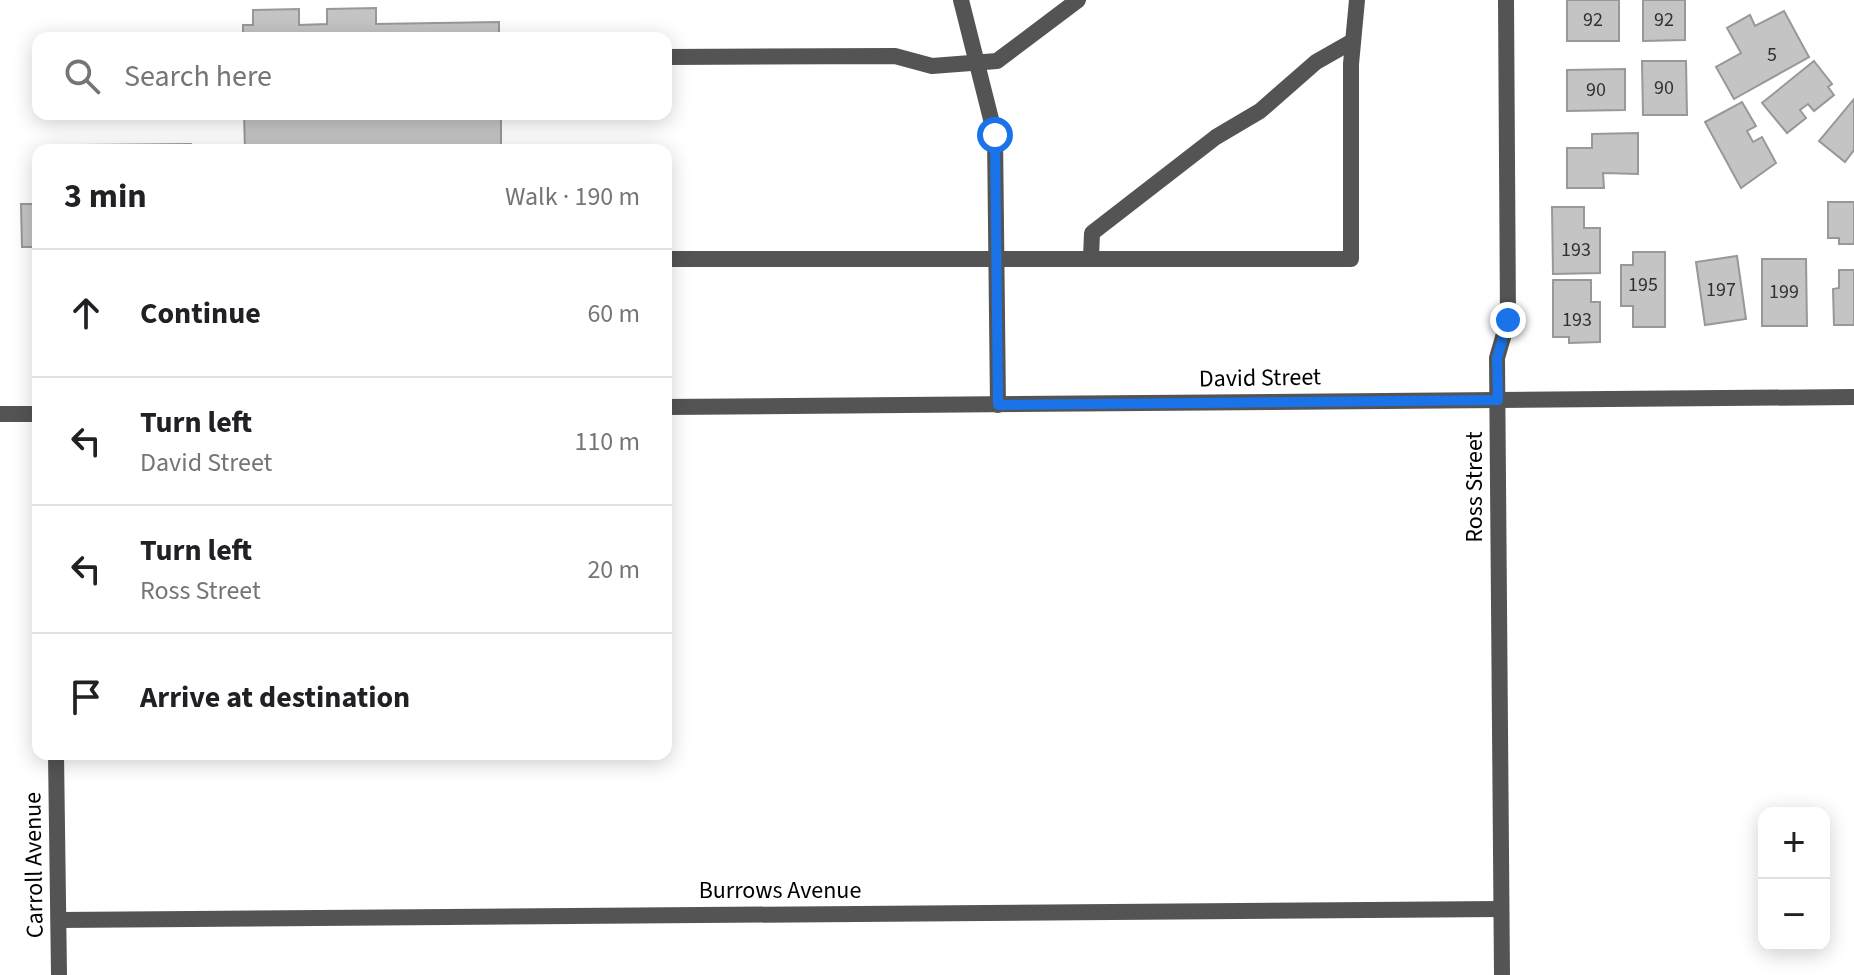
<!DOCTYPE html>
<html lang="en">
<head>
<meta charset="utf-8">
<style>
  body { margin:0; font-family:"Source Sans 3",sans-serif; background:#f2f2f2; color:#202124 }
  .controls { position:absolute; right:24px; bottom:24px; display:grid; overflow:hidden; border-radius:16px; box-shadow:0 4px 20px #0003 }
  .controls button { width:72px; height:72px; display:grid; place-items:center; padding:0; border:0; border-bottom:2px solid #e0e0e0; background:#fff; color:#202124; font:40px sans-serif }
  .stop { position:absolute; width:24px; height:24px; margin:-18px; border:6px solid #1a73e8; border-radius:50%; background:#fff }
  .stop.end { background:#1a73e8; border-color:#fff; box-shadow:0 2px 8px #0008 }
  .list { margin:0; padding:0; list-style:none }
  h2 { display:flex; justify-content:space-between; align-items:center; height:104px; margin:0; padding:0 32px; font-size:34px }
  h2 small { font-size:26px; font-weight:400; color:#757577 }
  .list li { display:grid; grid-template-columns:52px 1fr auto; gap:24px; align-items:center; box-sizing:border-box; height:128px; padding:0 32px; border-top:2px solid #e0e0e0 }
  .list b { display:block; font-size:30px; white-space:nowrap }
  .list p { margin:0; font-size:26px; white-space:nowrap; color:#757577 }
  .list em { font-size:26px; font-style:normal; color:#757577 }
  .icon { flex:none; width:44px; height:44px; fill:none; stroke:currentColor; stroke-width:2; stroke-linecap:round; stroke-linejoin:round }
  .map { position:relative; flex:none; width:1854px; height:975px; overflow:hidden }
  .search { position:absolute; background:#fff; box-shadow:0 4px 20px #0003; left:32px; top:32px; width:640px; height:88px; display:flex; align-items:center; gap:20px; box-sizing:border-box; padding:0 28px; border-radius:16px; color:#757577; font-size:30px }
  .panel { position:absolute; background:#fff; box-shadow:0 4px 20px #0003; left:32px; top:144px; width:640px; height:616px; border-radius:16px }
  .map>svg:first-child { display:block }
  .building { fill:#c4c4c4; stroke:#989898; stroke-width:2 }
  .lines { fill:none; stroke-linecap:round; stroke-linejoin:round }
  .minor { stroke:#545454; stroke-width:16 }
  .route { stroke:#1a73e8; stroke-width:10 }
  .labels { text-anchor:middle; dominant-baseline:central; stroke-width:6; stroke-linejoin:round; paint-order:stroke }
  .number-label { font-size:20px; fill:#313131 }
  .street-label { font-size:24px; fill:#000; stroke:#fff }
</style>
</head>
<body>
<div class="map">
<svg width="1854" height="975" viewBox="0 0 1854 975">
  <rect width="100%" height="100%" fill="#fff"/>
  <g class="building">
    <rect x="1567" y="0" width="52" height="41"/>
    <path d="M1643,0H1685V40L1643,41Z"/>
    <path d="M376,8V24L499,22V38H243V25H253V10L299,9V25L327,24V9Z"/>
    <path d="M1784,11L1809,57L1734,99L1716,67L1741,53L1727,28L1750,15L1755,26Z"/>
    <path d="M1642,61H1686L1687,115H1643Z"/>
    <path d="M1814,61L1832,84L1828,87L1834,95L1814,111L1808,104L1800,110L1806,118L1787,133L1762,103Z"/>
    <path d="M1625,69V110L1567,111V70Z"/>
    <path d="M1854,99V150L1845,162L1819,141Z"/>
    <path d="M1742,102L1756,126L1747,131L1753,142L1762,137L1776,163L1741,188L1705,122Z"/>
    <path d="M244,114H441V119L501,118V145H506V150H245Z"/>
    <path d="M1638,133V174L1603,173L1604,188H1567V148H1592V134Z"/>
    <path d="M191,144V150H79V145Z"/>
    <path d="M1828,202H1854V244H1839V238H1828Z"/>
    <path d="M21,204H38V247H22Z"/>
    <path d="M1552,207H1584V228H1600V273L1553,274Z"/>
    <path d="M1633,252H1665V327H1633V306H1621V265H1633Z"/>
    <path d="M1737,256L1746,319L1705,325L1696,262Z"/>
    <path d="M1762,259H1806L1807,326H1762Z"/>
    <path d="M1839,270H1854V325H1834L1833,289L1839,288Z"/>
    <path d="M1553,280H1591V302H1600V342L1569,343V337H1553Z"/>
  </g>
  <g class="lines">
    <g class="minor">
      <path d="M961,0L995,135L998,405"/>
      <path d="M666,57L895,56L932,66L997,61L1078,0"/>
      <path d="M1091,258L1092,233L1216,137L1260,111L1316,62L1353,41"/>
      <path d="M666,259H1351V64L1357,0"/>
      <path d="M666,407L1854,397"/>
      <path d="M0,414H38"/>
      <path d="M56,754L59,975"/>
      <path d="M59,920L1501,909"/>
      <path d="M1502,975L1497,358L1508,320L1506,0"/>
    </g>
  </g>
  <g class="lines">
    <path class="route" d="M995,135L998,405L1498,400L1497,358L1508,320"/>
  </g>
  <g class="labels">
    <g class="number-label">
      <text x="1593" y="20">92</text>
      <text x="1664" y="20">92</text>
      <text x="1772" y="55">5</text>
      <text x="1664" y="88">90</text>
      <text x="1596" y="90">90</text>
      <text x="1576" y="250">193</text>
      <text x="1643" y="285">195</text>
      <text x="1721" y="290">197</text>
      <text x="1784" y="292">199</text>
      <text x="1577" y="320">193</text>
    </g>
    <g class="street-label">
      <text transform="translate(1260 378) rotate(-1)">David Street</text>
      <text transform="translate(1474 487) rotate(-90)">Ross Street</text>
      <text transform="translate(34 865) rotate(-91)">Carroll Avenue</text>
      <text x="780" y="890">Burrows Avenue</text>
    </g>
  </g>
</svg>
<div class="controls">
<button>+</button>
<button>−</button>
</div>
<div class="stop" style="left:995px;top:135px"></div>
<div class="stop end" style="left:1508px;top:320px"></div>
<div class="search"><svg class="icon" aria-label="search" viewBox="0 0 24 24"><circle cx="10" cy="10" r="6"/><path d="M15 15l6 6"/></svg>Search here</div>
<section class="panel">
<h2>3 min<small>Walk · 190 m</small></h2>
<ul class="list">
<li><svg class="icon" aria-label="ahead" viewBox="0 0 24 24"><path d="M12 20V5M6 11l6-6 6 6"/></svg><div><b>Continue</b></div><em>60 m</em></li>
<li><svg class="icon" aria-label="left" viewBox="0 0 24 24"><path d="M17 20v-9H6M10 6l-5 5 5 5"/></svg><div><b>Turn left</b><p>David Street</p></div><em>110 m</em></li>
<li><svg class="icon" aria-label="left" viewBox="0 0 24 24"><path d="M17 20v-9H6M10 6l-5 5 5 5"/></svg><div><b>Turn left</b><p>Ross Street</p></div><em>20 m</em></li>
<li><svg class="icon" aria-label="arrive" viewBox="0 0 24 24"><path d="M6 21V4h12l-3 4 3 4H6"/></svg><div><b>Arrive at destination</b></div></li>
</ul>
</section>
</div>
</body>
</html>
